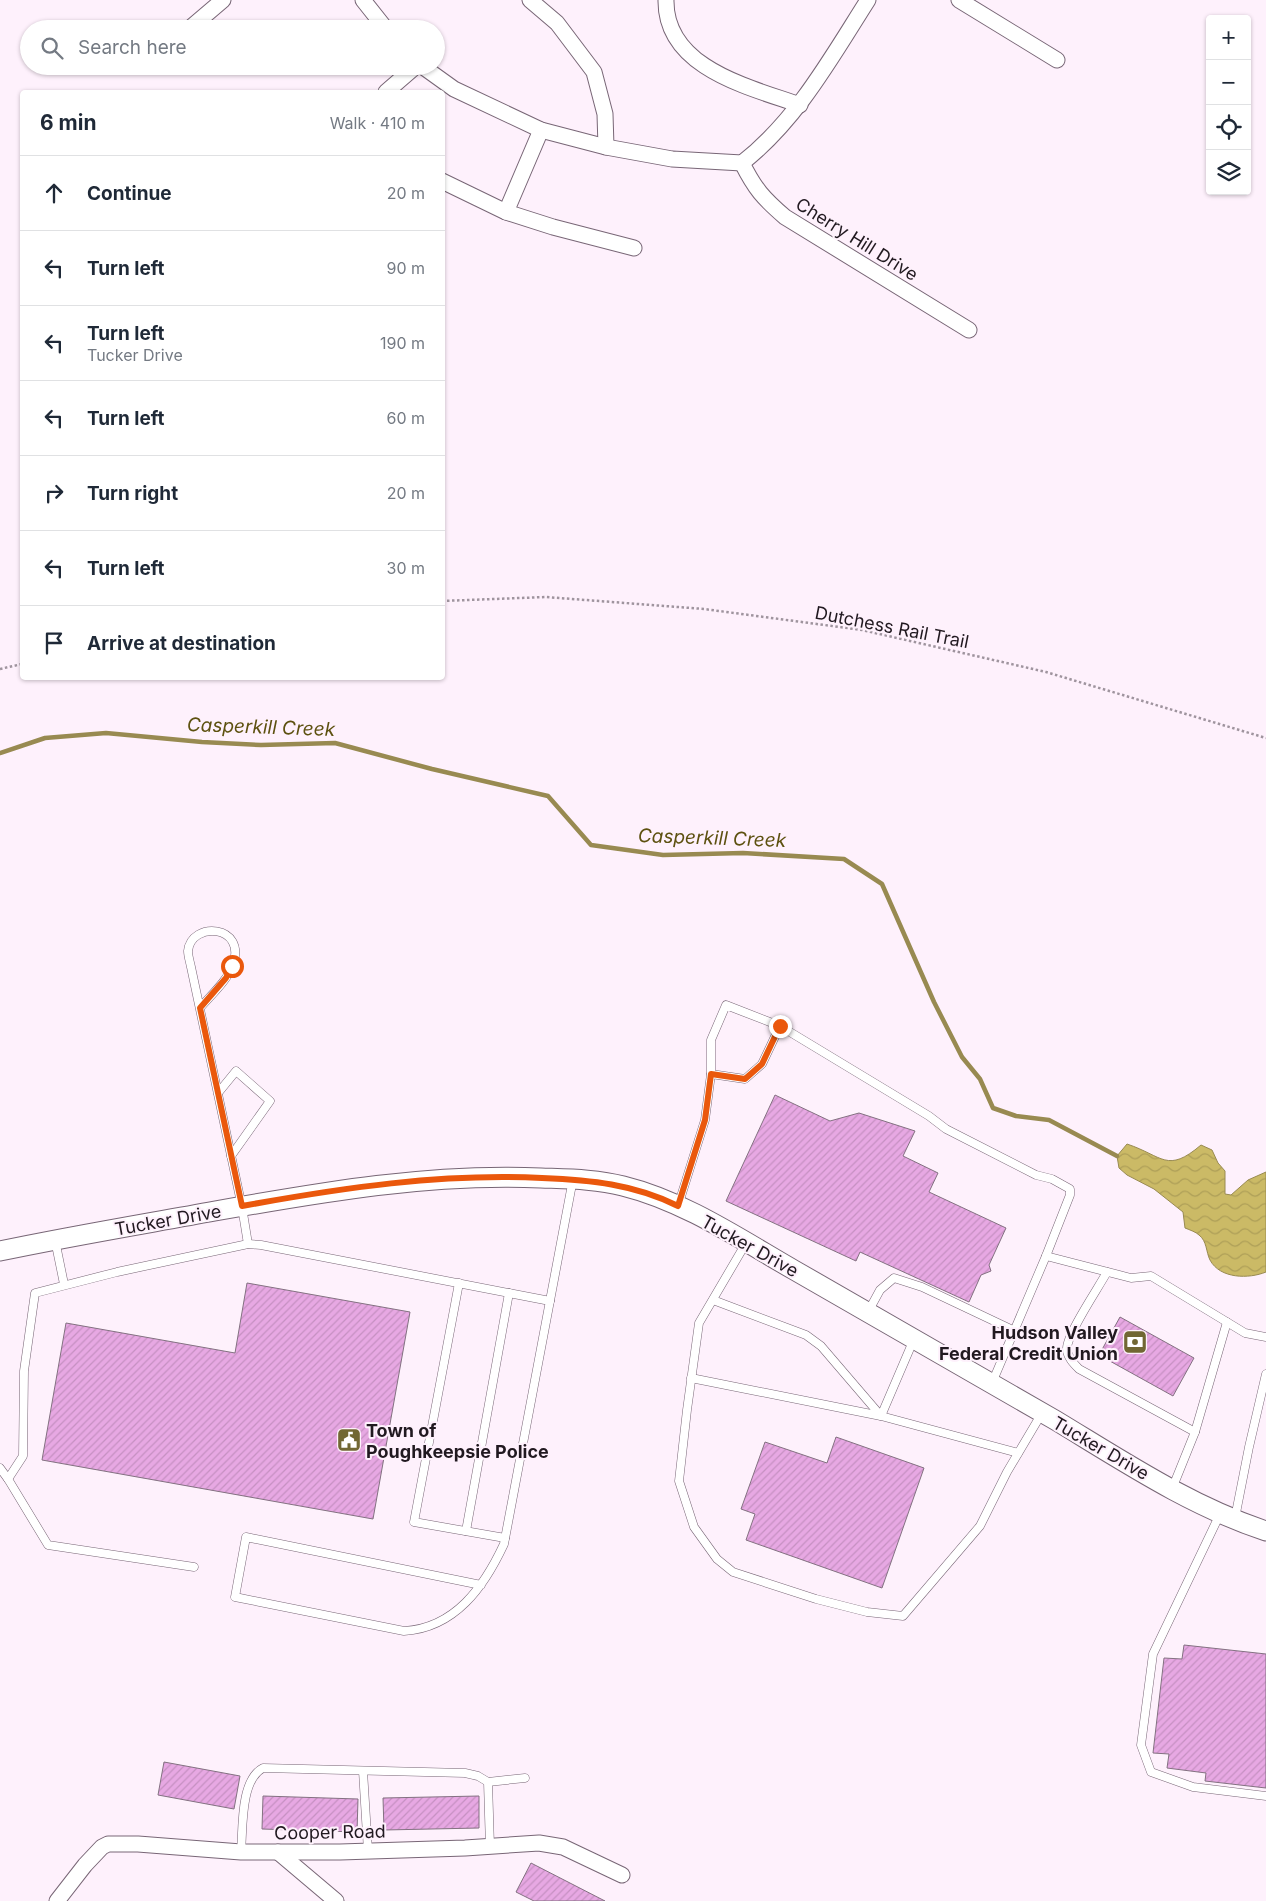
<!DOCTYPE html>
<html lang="en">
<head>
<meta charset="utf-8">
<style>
  body { margin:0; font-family:Inter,sans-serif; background:#f2f2f3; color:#1f2937 }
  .controls { position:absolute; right:15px; top:15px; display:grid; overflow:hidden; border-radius:5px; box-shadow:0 1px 4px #0004 }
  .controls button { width:45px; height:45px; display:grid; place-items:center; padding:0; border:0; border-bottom:1px solid #e0e1e3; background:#fff; color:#1f2937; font:25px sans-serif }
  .stop { position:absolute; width:15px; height:15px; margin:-11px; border:4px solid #ea580c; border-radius:50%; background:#fff }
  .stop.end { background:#ea580c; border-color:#fff; box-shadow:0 1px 5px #0008 }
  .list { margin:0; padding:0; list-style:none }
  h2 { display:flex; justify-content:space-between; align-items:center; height:65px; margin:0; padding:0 20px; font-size:21px }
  h2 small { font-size:16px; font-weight:400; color:#747a83 }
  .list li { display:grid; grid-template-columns:32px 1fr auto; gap:15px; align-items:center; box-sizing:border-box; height:75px; padding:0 20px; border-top:1px solid #e0e1e3 }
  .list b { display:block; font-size:19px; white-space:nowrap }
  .list p { margin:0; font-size:16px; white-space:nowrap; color:#747a83 }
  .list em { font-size:16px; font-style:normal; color:#747a83 }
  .icon { flex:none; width:28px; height:28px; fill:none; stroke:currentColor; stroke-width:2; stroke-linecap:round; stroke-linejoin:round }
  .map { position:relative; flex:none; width:1266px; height:1901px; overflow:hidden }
  .search { position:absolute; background:#fff; box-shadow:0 1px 4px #0004; left:20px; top:20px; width:425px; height:55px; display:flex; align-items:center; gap:12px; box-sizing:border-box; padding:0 18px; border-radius:28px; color:#747a83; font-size:19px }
  .panel { position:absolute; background:#fff; box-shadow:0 1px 4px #0004; left:20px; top:90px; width:425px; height:590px; border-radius:5px }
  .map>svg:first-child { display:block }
  .water { fill:url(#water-waves); stroke:#988a51 }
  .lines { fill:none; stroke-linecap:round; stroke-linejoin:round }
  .stream { stroke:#988a51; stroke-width:4.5 }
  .building { fill:url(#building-hatch); stroke:#837181 }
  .service-casing { stroke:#786676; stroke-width:9 }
  .minor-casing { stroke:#786676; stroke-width:17 }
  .tertiary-casing { stroke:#786676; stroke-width:21 }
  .path { stroke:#9f949e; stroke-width:2.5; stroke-dasharray:2.5 2.5; stroke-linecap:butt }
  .service { stroke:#fff; stroke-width:8 }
  .minor { stroke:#fff; stroke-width:15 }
  .tertiary { stroke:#fff; stroke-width:19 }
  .route { stroke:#ea580c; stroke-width:6 }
  .labels { text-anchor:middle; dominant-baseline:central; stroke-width:4; stroke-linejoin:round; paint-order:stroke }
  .street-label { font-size:18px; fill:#211920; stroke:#fef1fc }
  .poi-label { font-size:18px; font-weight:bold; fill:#211920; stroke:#fef1fc; text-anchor:end }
  .water-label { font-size:19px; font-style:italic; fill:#5d5110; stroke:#fef1fc }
</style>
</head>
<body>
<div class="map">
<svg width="1266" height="1901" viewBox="0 0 1266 1901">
  <defs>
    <pattern id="water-waves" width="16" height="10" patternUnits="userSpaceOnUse" patternTransform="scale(1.25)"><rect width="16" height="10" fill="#cbba66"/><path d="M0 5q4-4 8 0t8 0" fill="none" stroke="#ae9f58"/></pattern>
    <pattern id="building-hatch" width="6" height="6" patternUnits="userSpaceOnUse" patternTransform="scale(1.25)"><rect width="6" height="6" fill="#e7a8e3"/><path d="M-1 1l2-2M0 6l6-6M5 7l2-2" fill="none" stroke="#c690c2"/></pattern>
  </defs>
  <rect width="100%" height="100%" fill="#fef1fc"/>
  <path class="water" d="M1127,1144C1163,1156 1167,1174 1201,1145L1212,1150L1218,1163L1225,1171V1194L1231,1195L1248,1180L1266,1172V1272C1249,1279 1220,1279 1210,1260C1206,1252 1207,1241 1199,1235C1196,1232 1190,1230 1185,1228L1183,1212L1154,1189L1127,1175L1119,1168L1117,1156Z"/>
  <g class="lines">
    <path class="stream" d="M0,753L45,738L106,733L202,742L261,745L335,743L432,769L548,796L591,845L663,855L743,853L844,859L882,884L934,1002L962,1057L980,1079L993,1108L1016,1116L1049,1120L1117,1156"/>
  </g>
  <g class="building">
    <path d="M775,1095L830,1121L859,1113L915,1131L903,1156L938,1173L929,1192L1006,1228L989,1265L991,1271L981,1275L969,1302L860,1252L856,1261L726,1201Z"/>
    <path d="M247,1283L410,1312L373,1519L42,1460L66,1323L235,1353Z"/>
    <path d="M1120,1317L1194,1358L1173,1396L1099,1355Z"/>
    <path d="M836,1437L924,1468L882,1588L746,1540L755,1514L741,1509L765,1442L827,1463Z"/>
    <path d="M1184,1645L1266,1654V1788L1205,1781L1206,1773L1167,1768L1169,1754L1153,1753L1164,1658L1182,1659Z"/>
    <path d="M164,1762L240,1776L234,1809L158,1795Z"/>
    <path d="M263,1796L358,1799L357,1832L262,1829Z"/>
    <path d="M479,1796V1828L384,1830L383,1798Z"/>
    <path d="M531,1863L605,1901H534L516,1892Z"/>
  </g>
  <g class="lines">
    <defs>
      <g id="service">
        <path d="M200,1008C211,995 227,981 233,965C247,924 191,921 188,951C188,956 190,962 191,967L242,1207L248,1244"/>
        <path d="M711,1074L745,1079L762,1064L780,1026"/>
        <path d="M218,1093L236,1071L270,1101L231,1156"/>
        <path d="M678,1206L705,1120L711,1074V1040L726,1005L780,1026L929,1116L946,1129L1036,1175L1052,1179L1070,1189V1195L1046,1256L992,1383"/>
        <path d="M55,1240L64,1284"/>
        <path d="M746,1243L699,1323L687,1410L679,1481L694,1527L717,1559L733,1572L816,1599L867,1612L903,1616L980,1526L1007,1472L1042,1413"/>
        <path d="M1046,1256L1131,1278L1151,1276L1245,1333L1266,1337"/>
        <path d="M1107,1272C1099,1287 1066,1335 1067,1349C1067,1357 1074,1364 1079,1369L1195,1432L1172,1489"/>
        <path d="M459,1283L414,1522L505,1538"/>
        <path d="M713,1300L806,1335L821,1346L881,1416L914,1339"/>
        <path d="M868,1312L880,1290L894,1278L922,1287L1015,1331"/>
        <path d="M691,1378L881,1416L1018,1453"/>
        <path d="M1195,1432L1227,1322"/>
        <path d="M0,1468L8,1479L23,1456L24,1371L35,1293L117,1272L248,1244L261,1245L550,1301"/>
        <path d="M8,1479L48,1545L194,1567"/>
        <path d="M1220,1514L1153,1654L1141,1745L1151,1772L1193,1787L1266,1796"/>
        <path d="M1235,1518L1249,1447L1266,1374"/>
        <path d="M466,1531L509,1293"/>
        <path d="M481,1585L246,1537L235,1597L404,1631C455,1628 484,1587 504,1544L573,1179"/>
        <path d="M363,1771L368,1851"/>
        <path d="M488,1782L525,1778"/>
        <path d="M241,1852C243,1829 240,1780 263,1768L465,1773L478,1776L488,1782L490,1847"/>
      </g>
      <g id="minor">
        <path d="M363,0L386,29"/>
        <path d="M530,0L557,23L594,72L605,114L606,147"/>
        <path d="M666,0C665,68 749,87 800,105"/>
        <path d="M959,0L1057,60"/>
        <path d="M189,29L223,0"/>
        <path d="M422,66L454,89L541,130L606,147L672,159L742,163C797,120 831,58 868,0"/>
        <path d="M386,92L416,66"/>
        <path d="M742,163C755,189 763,198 785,217L969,330"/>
        <path d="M442,181L506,212L553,227L634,248"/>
        <path d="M506,212L541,130"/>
        <path d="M278,1852L336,1901"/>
        <path d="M57,1901L85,1865L102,1847L108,1844H138L241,1852H340L465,1848L539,1843L563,1847L622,1875"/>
      </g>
      <path id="tertiary" d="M0,1251C71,1236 144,1224 215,1211C323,1192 431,1173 541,1178C568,1179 596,1179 623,1186C684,1201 740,1239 794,1270C881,1320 968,1370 1055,1420C1123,1461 1190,1506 1266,1531"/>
    </defs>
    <use href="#service" class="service-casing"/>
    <use href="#minor" class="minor-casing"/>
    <use href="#tertiary" class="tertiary-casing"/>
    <g class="path">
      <path d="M442,601L546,597L704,609L862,630L1046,672L1266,738"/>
      <path d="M0,669L22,664"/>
    </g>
    <use href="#service" class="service"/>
    <use href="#minor" class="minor"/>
    <use href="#tertiary" class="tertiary"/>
  </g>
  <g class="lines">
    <path class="route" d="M232,966L226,978L200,1008L242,1206C341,1188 441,1173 542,1178C590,1180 634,1184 678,1206L705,1120L711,1074L745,1079L762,1064L780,1026"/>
  </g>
  <defs>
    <symbol id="bank-square" viewBox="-11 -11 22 22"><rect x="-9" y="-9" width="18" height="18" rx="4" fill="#716733" stroke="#fef1fc"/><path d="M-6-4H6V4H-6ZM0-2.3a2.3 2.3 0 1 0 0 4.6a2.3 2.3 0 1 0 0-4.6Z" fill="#fff"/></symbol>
    <symbol id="civic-square" viewBox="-11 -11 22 22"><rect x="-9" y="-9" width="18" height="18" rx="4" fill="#716733" stroke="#fef1fc"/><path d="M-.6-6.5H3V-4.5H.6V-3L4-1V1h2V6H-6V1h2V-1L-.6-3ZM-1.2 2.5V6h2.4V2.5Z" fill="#fff"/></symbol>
  </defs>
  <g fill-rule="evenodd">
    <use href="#bank-square" x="1121" y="1328" width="28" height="28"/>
    <use href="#civic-square" x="335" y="1426" width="28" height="28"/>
  </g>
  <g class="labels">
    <g class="street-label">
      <text transform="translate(857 239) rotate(32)">Cherry Hill Drive</text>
      <text transform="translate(892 627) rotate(11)">Dutchess Rail Trail</text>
      <text transform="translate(168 1220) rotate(-10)">Tucker Drive</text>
      <text transform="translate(750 1246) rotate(29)">Tucker Drive</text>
      <text transform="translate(1101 1448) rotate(30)">Tucker Drive</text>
      <text transform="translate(330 1832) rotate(-1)">Cooper Road</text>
    </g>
    <g class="poi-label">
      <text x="1118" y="1332">Hudson Valley<tspan x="1118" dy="21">Federal Credit Union</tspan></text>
      <text x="366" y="1430" text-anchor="start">Town of<tspan x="366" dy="21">Poughkeepsie Police</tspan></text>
    </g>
    <g class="water-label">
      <text transform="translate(261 727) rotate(2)">Casperkill Creek</text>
      <text transform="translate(712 838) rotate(2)">Casperkill Creek</text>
    </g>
  </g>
</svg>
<div class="controls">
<button>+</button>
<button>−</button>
<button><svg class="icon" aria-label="locate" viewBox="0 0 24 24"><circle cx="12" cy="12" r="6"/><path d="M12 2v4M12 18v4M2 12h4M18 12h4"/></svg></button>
<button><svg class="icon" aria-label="layers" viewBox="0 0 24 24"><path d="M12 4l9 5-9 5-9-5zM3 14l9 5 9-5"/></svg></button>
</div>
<div class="stop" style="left:232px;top:966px"></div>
<div class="stop end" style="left:780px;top:1026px"></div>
<div class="search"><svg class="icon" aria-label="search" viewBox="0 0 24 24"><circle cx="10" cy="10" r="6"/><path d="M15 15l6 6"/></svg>Search here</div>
<section class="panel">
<h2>6 min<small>Walk · 410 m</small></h2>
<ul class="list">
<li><svg class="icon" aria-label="ahead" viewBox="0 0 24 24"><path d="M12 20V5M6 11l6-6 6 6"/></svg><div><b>Continue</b></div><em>20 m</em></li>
<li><svg class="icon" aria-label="left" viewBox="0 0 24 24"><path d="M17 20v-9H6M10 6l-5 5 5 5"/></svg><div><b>Turn left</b></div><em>90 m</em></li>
<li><svg class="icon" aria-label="left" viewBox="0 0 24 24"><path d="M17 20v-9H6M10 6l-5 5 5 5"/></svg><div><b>Turn left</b><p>Tucker Drive</p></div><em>190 m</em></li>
<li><svg class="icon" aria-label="left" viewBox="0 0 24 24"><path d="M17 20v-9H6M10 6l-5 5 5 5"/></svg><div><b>Turn left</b></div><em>60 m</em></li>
<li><svg class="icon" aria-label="right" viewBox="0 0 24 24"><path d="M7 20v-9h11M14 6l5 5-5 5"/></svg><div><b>Turn right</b></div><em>20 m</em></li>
<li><svg class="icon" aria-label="left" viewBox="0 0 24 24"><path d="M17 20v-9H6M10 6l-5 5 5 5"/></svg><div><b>Turn left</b></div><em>30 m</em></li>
<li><svg class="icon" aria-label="arrive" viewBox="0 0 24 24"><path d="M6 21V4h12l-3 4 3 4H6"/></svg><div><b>Arrive at destination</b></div></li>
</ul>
</section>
</div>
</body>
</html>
